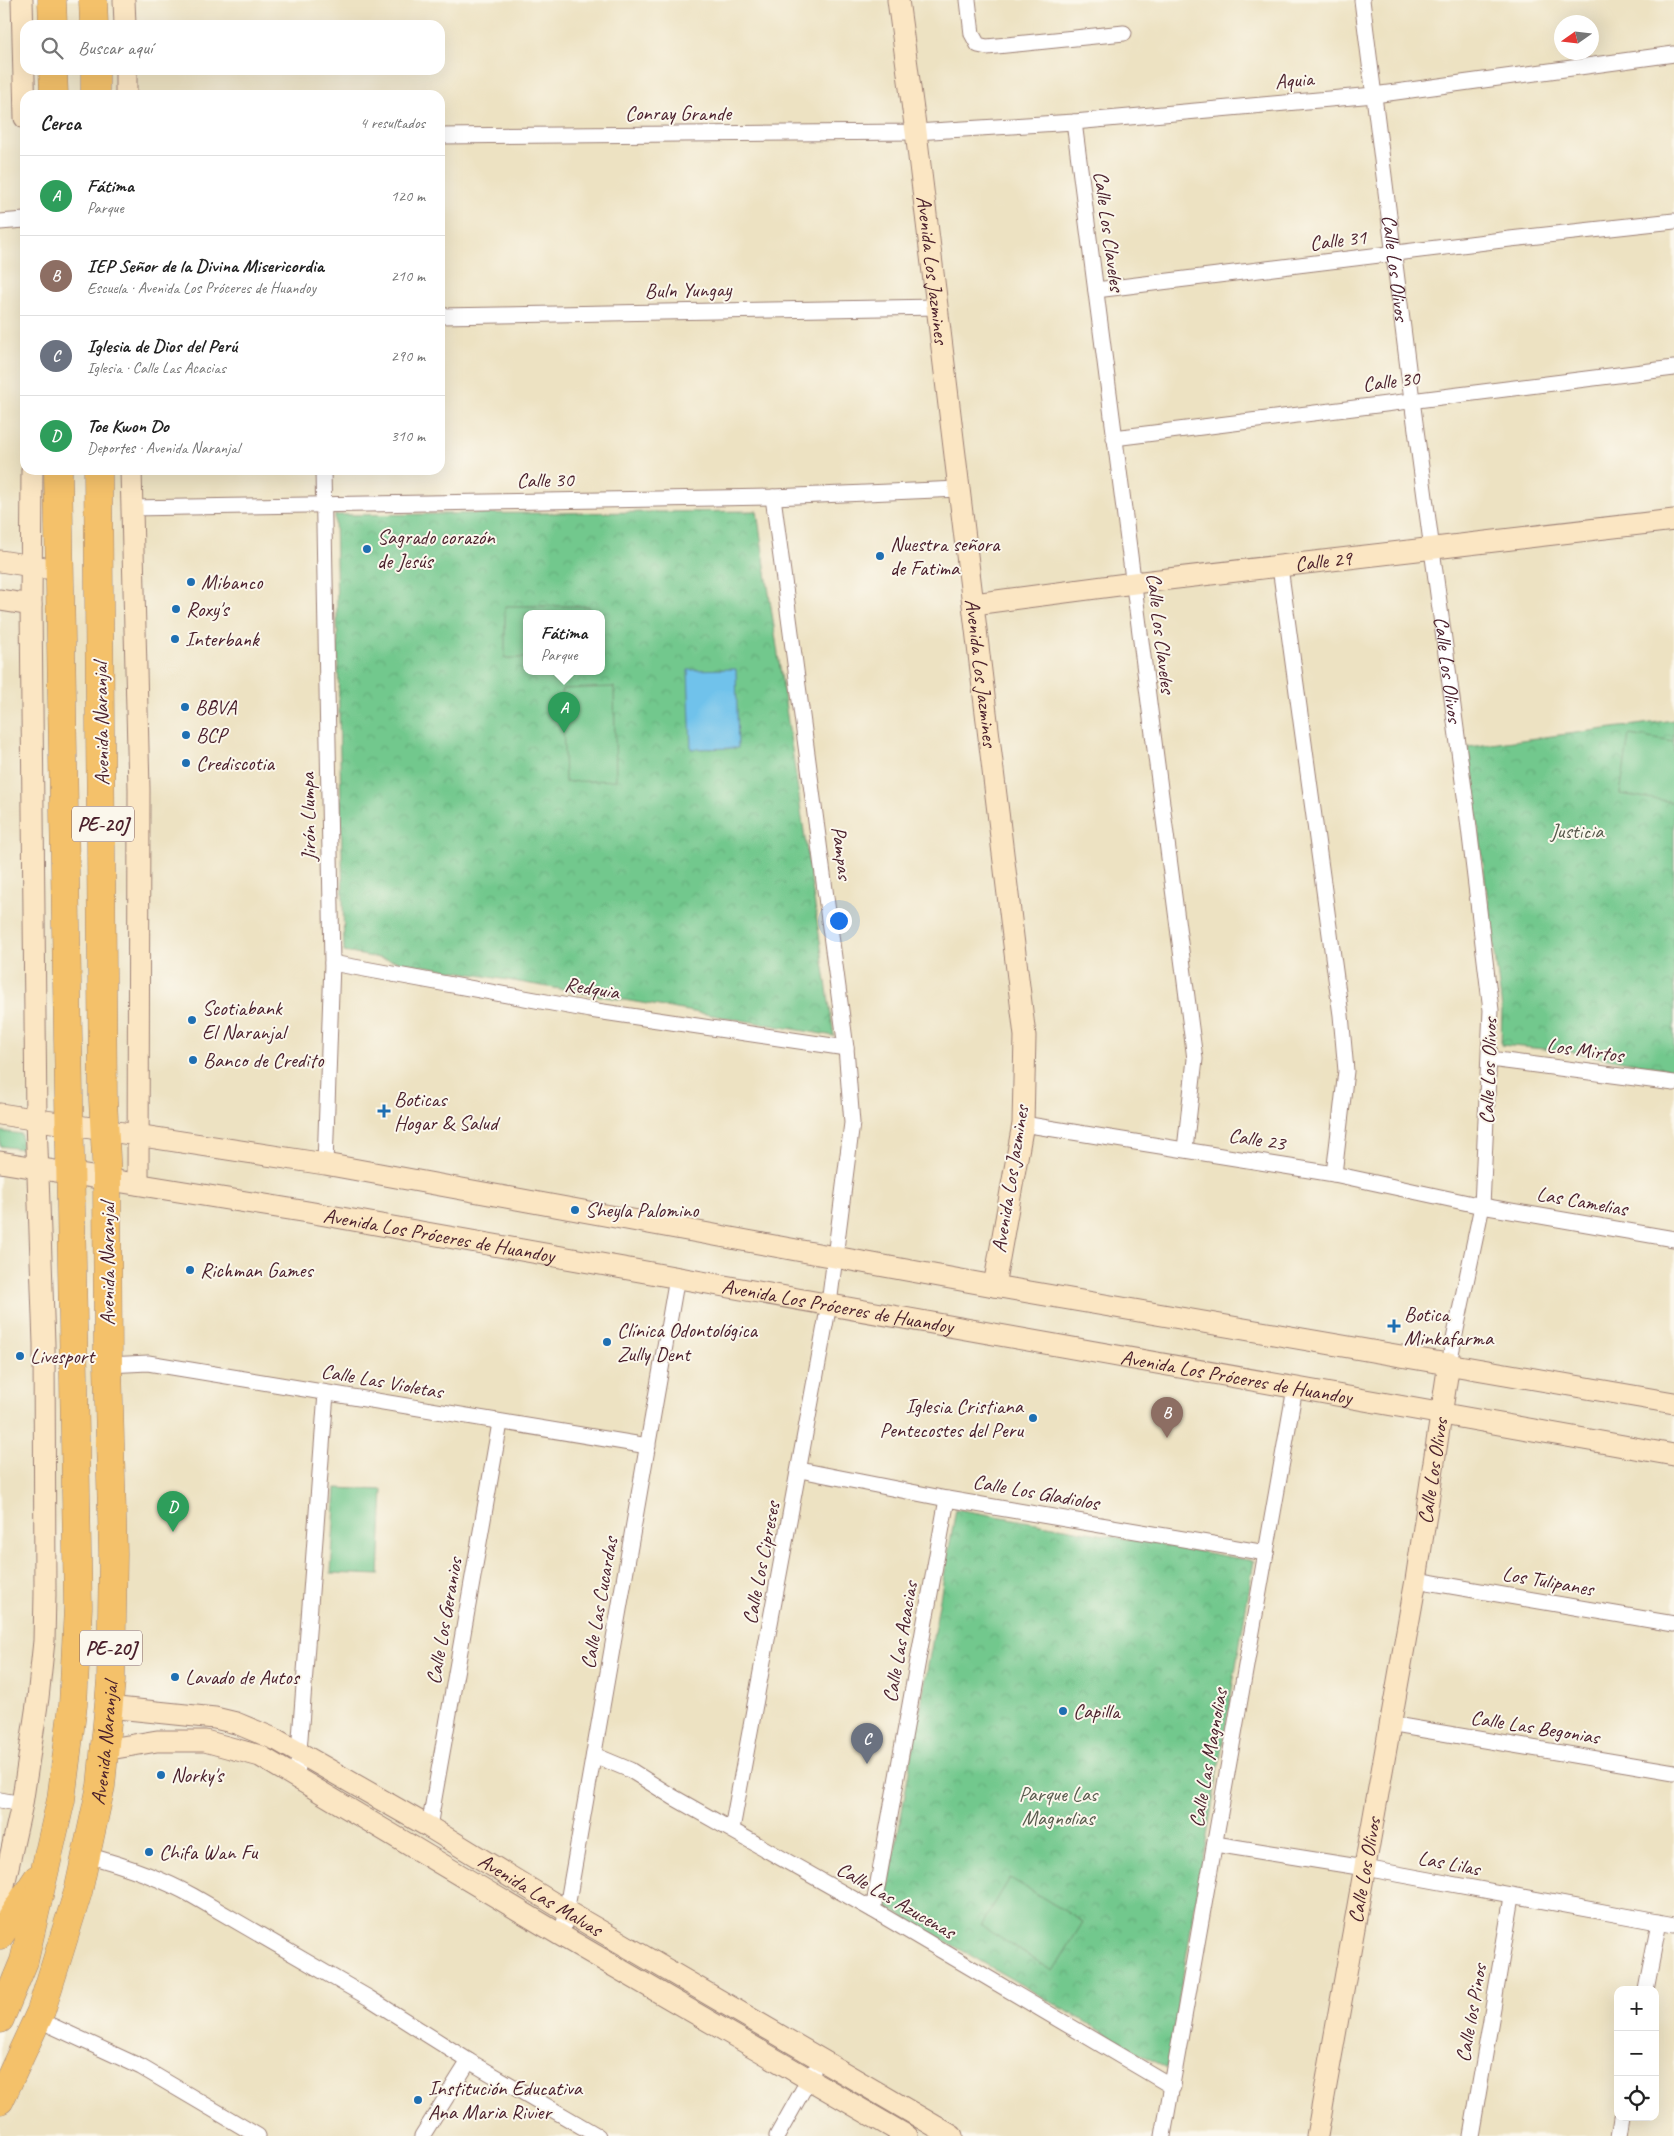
<!DOCTYPE html>
<html lang="es">
<head>
<meta charset="utf-8">
<style>
  body { margin:0; font-family:Caveat,sans-serif; background:#f2f2f2; color:#222 }
  .controls { position:absolute; right:15px; bottom:15px; display:grid; overflow:hidden; border-radius:10px; box-shadow:0 5px 20px #0002 }
  .controls button { width:45px; height:45px; display:grid; place-items:center; padding:0; border:0; border-bottom:1px solid #e0e0e0; background:#fff; color:#222; font:25px sans-serif }
  .compass { position:absolute; left:1554px; top:15px; width:45px; height:45px; border-radius:50%; background:#fff; box-shadow:0 5px 20px #0002; rotate:256deg }
  .you { position:absolute; left:838px; top:920px; width:18px; height:18px; margin:-12px; border:4px solid #fff; border-radius:50%; background:#1a73e8; box-shadow:0 0 0 8px #1a73e833 }
  .badge { display:grid; place-items:center; width:32px; height:32px; border-radius:50%; background:#1f6fb2; color:#fff; font-size:16px; font-weight:700 }
  .pin { position:absolute; translate:-50% -41px; filter:drop-shadow(0 1px 2px #0008) }
  .pin::after { content:''; position:absolute; top:26px; width:18px; height:15px; background:inherit; clip-path:polygon(0 0,100% 0,50% 100%) }
  .popup { position:absolute; left:523px; top:610px; width:82px; height:65px; box-sizing:border-box; display:grid; place-content:center; border-radius:10px; background:#fff; filter:drop-shadow(0 1px 4px #0005); font-size:16px; white-space:nowrap; color:#767676 }
  .popup b { font-size:19px; color:#222 }
  .popup::after { content:''; position:absolute; left:50%; top:100%; margin-left:-10px; border:10px solid transparent; border-top-color:#fff }
  .list { margin:0; padding:0; list-style:none }
  h2 { display:flex; justify-content:space-between; align-items:center; height:65px; margin:0; padding:0 20px; font-size:21px }
  h2 small { font-size:16px; font-weight:400; color:#767676 }
  .list li { display:grid; grid-template-columns:32px 1fr auto; gap:15px; align-items:center; box-sizing:border-box; height:80px; padding:0 20px; border-top:1px solid #e0e0e0 }
  .list b { display:block; font-size:19px; white-space:nowrap }
  .list p { margin:0; font-size:16px; white-space:nowrap; color:#767676 }
  .list em { font-size:16px; font-style:normal; color:#767676 }
  .icon { flex:none; width:28px; height:28px; fill:none; stroke:currentColor; stroke-width:2; stroke-linecap:round; stroke-linejoin:round }
  .map { position:relative; flex:none; width:1674px; height:2136px; overflow:hidden }
  .search { position:absolute; background:#fff; box-shadow:0 5px 20px #0002; left:20px; top:20px; width:425px; height:55px; display:flex; align-items:center; gap:12px; box-sizing:border-box; padding:0 18px; border-radius:15px; color:#767676; font-size:19px }
  .panel { position:absolute; background:#fff; box-shadow:0 5px 20px #0002; left:20px; top:90px; width:425px; height:385px; border-radius:15px }
  .map>svg:first-child { display:block }
  .grass { fill:url(#grass-tufts); stroke:#5e745c }
  .park { fill:url(#park-crowns); stroke:#5e745c; fill-rule:evenodd }
  .garden { fill:#72c88d; stroke:#5e745c }
  .water { fill:#6fc2eb; stroke:#5c708b }
  .lines { fill:none; stroke-linecap:round; stroke-linejoin:round }
  .street-casing { stroke:#9c8076; stroke-width:17 }
  .secondary-casing { stroke:#9c8076; stroke-width:23 }
  .highway-casing { stroke:#9c8076; stroke-width:29 }
  .street { stroke:#fff; stroke-width:15 }
  .secondary { stroke:#fbe6c3; stroke-width:21 }
  .highway { stroke:#f4c16a; stroke-width:28 }
  .poi-dot { fill:#1f6fb2; stroke:#fbf7ec; stroke-width:2 }
  .labels { text-anchor:middle; dominant-baseline:central; stroke-width:4; stroke-linejoin:round; paint-order:stroke }
  .shield { fill:#fbf7ec; stroke:#7f6065; stroke-width:1 }
  .shield-label { font-size:20px; font-weight:bold; fill:#4a1f2b }
  .street-label { font-size:21px; fill:#4a1f2b; stroke:#fbf7ec }
  .poi-label { font-size:21px; fill:#4a1f2b; stroke:#fbf7ec; text-anchor:start }
  .park-label { font-size:21px; fill:#585a4d; stroke:#fbf7ec }
</style>
</head>
<body>
<div class="map">
<svg width="1674" height="2136" viewBox="0 0 1674 2136">
  <defs>
    <pattern id="grass-tufts" width="24" height="20" patternUnits="userSpaceOnUse" patternTransform="scale(1.25)"><rect width="24" height="20" fill="#72c88d"/><path d="M3 7l-1-3M5 7V3M7 7l1-3M15 17l-1-3M17 17v-4M19 17l1-3" fill="none" stroke="#64ab7a"/></pattern>
    <pattern id="park-crowns" width="20" height="18" patternUnits="userSpaceOnUse" patternTransform="scale(1.25)"><rect width="20" height="18" fill="#72c88d"/><path d="M2 6a3 3 0 1 1 6 0M12 15a3 3 0 1 1 6 0" fill="none" stroke="#64ab7a"/></pattern>
  </defs>
  <rect width="100%" height="100%" fill="#fbf7ec"/>
  <filter id="ink" filterUnits="userSpaceOnUse"><feTurbulence type="fractalNoise" baseFrequency=".02" numOctaves="2"/><feDisplacementMap in="SourceGraphic" scale="10" xChannelSelector="R" yChannelSelector="G"/><feConvolveMatrix kernelMatrix="1 2 1 2 8 2 1 2 1" color-interpolation-filters="sRGB"/></filter>
  <filter id="wash" filterUnits="userSpaceOnUse"><feTurbulence type="fractalNoise" baseFrequency=".0096" numOctaves="4" result="noise"/><feDisplacementMap in="SourceGraphic" scale="20" xChannelSelector="R" yChannelSelector="G"/><feGaussianBlur stdDeviation="1.12" result="paint"/><feColorMatrix in="noise" values="0 0 0 0 0 0 0 0 0 0 0 0 0 0 0 0 0 1.4 0 .05"/><feComposite in="paint" operator="in"/></filter>
  <g filter="url(#wash)">
    <rect width="100%" height="100%" fill="#ede2c2"/>
    <path class="grass" d="M0,1131L21,1134L22,1149L0,1146Z"/>
    <g class="park">
      <path d="M757,511L834,1036L344,952L335,515ZM526,614H602V672H526Z"/>
      <path d="M1674,720V1070L1566,1051L1501,1045L1502,1009L1468,747Z"/>
      <path d="M956,1509L1254,1561L1167,2069L885,1906Z"/>
    </g>
    <g class="garden">
      <path d="M505,606H589V614H526V658H505Z"/>
      <path d="M614,687L616,780L565,782L562,689Z"/>
      <path d="M1629,735L1674,742V802L1620,794Z"/>
      <path d="M336,1488L383,1490L379,1575L331,1573Z"/>
      <path d="M1010,1878L1083,1922L1053,1971L981,1926Z"/>
    </g>
    <path class="water" d="M736,669L738,748L691,749L688,670Z"/>
  </g>
  <g filter="url(#ink)">
    <g class="lines">
      <defs>
        <g id="street">
          <path d="M968,0L972,34L978,45L987,47L1124,33"/>
          <path id="s1" d="M1362,0L1412,400L1467,811L1491,1010L1482,1206L1449,1363"/>
          <path d="M1074,122L1195,1059L1185,1149"/>
          <path d="M440,136L916,132L1074,122L1374,95L1674,54"/>
          <path d="M0,222L25,220"/>
          <path d="M1096,290L1510,239L1674,221"/>
          <path d="M440,316L938,307"/>
          <path d="M1114,438L1674,368"/>
          <path d="M323,470L332,963L325,1164"/>
          <path d="M131,508L773,497L959,489"/>
          <path d="M1280,567L1341,1015L1346,1071L1334,1174"/>
          <path d="M332,963L590,1010L846,1048"/>
          <path d="M1490,1059L1674,1083"/>
          <path d="M1023,1124L1334,1174L1482,1206L1674,1239"/>
          <path d="M108,1365L148,1363L648,1446"/>
          <path d="M800,1470L947,1499L1266,1553"/>
          <path d="M1416,1580L1674,1624"/>
          <path d="M1389,1724L1674,1772"/>
          <path d="M594,1755L630,1770L673,1797L873,1910L1173,2087"/>
          <path d="M297,1778L326,1393"/>
          <path d="M0,1800L22,1804"/>
          <path d="M429,1827L500,1423"/>
          <path d="M732,1829L829,1304L852,1123L846,1048L773,497"/>
          <path d="M1215,1844L1365,1868L1674,1925"/>
          <path d="M86,1855C124,1865 159,1877 193,1896L369,1998L469,2061L598,2136"/>
          <path d="M873,1910L947,1499"/>
          <path d="M562,1936L677,1277"/>
          <path d="M1646,1990L1659,1922"/>
          <path d="M37,2019L141,2067L258,2136"/>
          <path d="M422,2136L469,2061"/>
          <path d="M777,2136L813,2072"/>
          <path d="M1163,2136L1295,1388"/>
          <path d="M1471,2136L1512,1897"/>
          <path d="M1619,2136L1622,2117"/>
        </g>
        <g id="secondary">
          <path d="M22,0L25,118"/>
          <path d="M124,0L125,25"/>
          <path id="s2" d="M898,0L916,132L1025,1036L1023,1124L994,1286"/>
          <path d="M126,70V95"/>
          <path d="M131,470L139,789L138,1184"/>
          <path d="M0,561L45,568"/>
          <path d="M0,600L31,605"/>
          <path id="s3" d="M974,604L1134,583L1674,520"/>
          <path d="M0,1114L325,1164L994,1286L1674,1403"/>
          <path id="s4" d="M0,1162L308,1212L1674,1455"/>
          <path id="s5" d="M108,1707L215,1718L236,1723L277,1740L429,1827L568,1912L952,2136"/>
          <path d="M104,1750L157,1741H205L260,1756L562,1936L907,2136"/>
          <path d="M0,1903L22,1804L38,1698L44,1641L45,1594L44,1344L36,1120L31,605L32,470"/>
          <path id="s6" d="M1317,2136L1416,1580L1449,1363"/>
        </g>
        <g id="highway">
          <path d="M52,0L53,25"/>
          <path d="M93,0L94,25"/>
          <path d="M53,70L54,95"/>
          <path d="M95,70V95"/>
          <path d="M0,1935L37,1879"/>
          <path d="M0,2019L24,1961L61,1800L73,1705L78,1607L58,470"/>
          <path id="s7" d="M0,2100L41,2011L78,1892L101,1786L111,1681L113,1553L108,1365L107,1178L103,1100L98,470"/>
        </g>
      </defs>
      <use href="#street" class="street-casing"/>
      <use href="#secondary" class="secondary-casing"/>
      <use href="#highway" class="highway-casing"/>
      <use href="#street" class="street"/>
      <use href="#secondary" class="secondary"/>
      <use href="#highway" class="highway"/>
    </g>
  </g>
  <g class="poi-dot">
    <circle cx="367" cy="549" r="5"/>
    <circle cx="880" cy="556" r="5"/>
    <circle cx="191" cy="582" r="5"/>
    <circle cx="176" cy="609" r="5"/>
    <circle cx="175" cy="639" r="5"/>
    <circle cx="185" cy="707" r="5"/>
    <circle cx="186" cy="735" r="5"/>
    <circle cx="186" cy="763" r="5"/>
    <circle cx="192" cy="1020" r="5"/>
    <circle cx="193" cy="1060" r="5"/>
    <path d="M381.5 1103.5h5v5h5v5h-5v5h-5v-5h-5v-5h5z"/>
    <circle cx="575" cy="1210" r="5"/>
    <circle cx="190" cy="1270" r="5"/>
    <path d="M1391.5 1318.5h5v5h5v5h-5v5h-5v-5h-5v-5h5z"/>
    <circle cx="607" cy="1342" r="5"/>
    <circle cx="20" cy="1356" r="5"/>
    <circle cx="1033" cy="1418" r="5"/>
    <circle cx="175" cy="1677" r="5"/>
    <circle cx="1063" cy="1711" r="5"/>
    <circle cx="161" cy="1775" r="5"/>
    <circle cx="149" cy="1852" r="5"/>
    <circle cx="418" cy="2100" r="5"/>
  </g>
  <g class="labels">
    <g class="shield">
      <rect x="72" y="806.5" width="62" height="35" rx="4"/>
      <rect x="80" y="1630.5" width="62" height="35" rx="4"/>
    </g>
    <g class="shield-label">
      <text x="103" y="824">PE-20J</text>
      <text x="111" y="1648">PE-20J</text>
    </g>
    <g class="street-label">
      <text transform="translate(1294 80) rotate(-5)">Aquia</text>
      <text x="678" y="113">Conray Grande</text>
      <text transform="translate(1109 231) rotate(82)">Calle Los Claveles</text>
      <text transform="translate(1338 240) rotate(-7)">Calle 31</text>
      <text stroke="none"><textPath href="#s1" startOffset="270">Calle Los Olivos</textPath></text>
      <text stroke="none"><textPath href="#s2" startOffset="272">Avenida Los Jazmines</textPath></text>
      <text transform="translate(688 290) rotate(-1)">Buln Yungay</text>
      <text transform="translate(1391 381) rotate(-7)">Calle 30</text>
      <text transform="translate(545 480) rotate(-1)">Calle 30</text>
      <text stroke="none"><textPath href="#s3" startOffset="352">Calle 29</textPath></text>
      <text transform="translate(1161 633) rotate(83)">Calle Los Claveles</text>
      <text stroke="none"><textPath href="#s1" startOffset="675">Calle Los Olivos</textPath></text>
      <text stroke="none"><textPath href="#s2" startOffset="678">Avenida Los Jazmines</textPath></text>
      <text transform="translate(101 724) rotate(-91)">Avenida Naranjal</text>
      <text transform="translate(308 817) rotate(-91)">Jirón Llumpa</text>
      <text transform="translate(842 853) rotate(83)">Pampas</text>
      <text transform="translate(592 988) rotate(9)">Redquia</text>
      <text transform="translate(1585 1050) rotate(8)">Los Mirtos</text>
      <text transform="translate(1488 1071) rotate(-88)">Calle Los Olivos</text>
      <text transform="translate(1257 1139) rotate(9)">Calle 23</text>
      <text transform="translate(1010 1179) rotate(-81)">Avenida Los Jazmines</text>
      <text transform="translate(1582 1201) rotate(10)">Las Camelias</text>
      <text stroke="none"><textPath href="#s4" startOffset="445">Avenida Los Próceres de Huandoy</textPath></text>
      <text transform="translate(107 1264) rotate(-90)">Avenida Naranjal</text>
      <text stroke="none"><textPath href="#s4" startOffset="850">Avenida Los Próceres de Huandoy</textPath></text>
      <text stroke="none"><textPath href="#s4" startOffset="1255">Avenida Los Próceres de Huandoy</textPath></text>
      <text transform="translate(382 1381) rotate(10)">Calle Las Violetas</text>
      <text stroke="none"><textPath href="#s6" startOffset="675">Calle Los Olivos</textPath></text>
      <text transform="translate(1036 1492) rotate(10)">Calle Los Gladiolos</text>
      <text transform="translate(761 1563) rotate(-79)">Calle Los Cipreses</text>
      <text transform="translate(1548 1581) rotate(10)">Los Tulipanes</text>
      <text transform="translate(599 1603) rotate(-80)">Calle Las Cucardas</text>
      <text transform="translate(444 1621) rotate(-80)">Calle Los Geranios</text>
      <text transform="translate(900 1642) rotate(-80)">Calle Las Acacias</text>
      <text transform="translate(1535 1727) rotate(9)">Calle Las Begonias</text>
      <text stroke="none"><textPath href="#s7" startOffset="374">Avenida Naranjal</textPath></text>
      <text transform="translate(1208 1758) rotate(-80)">Calle Las Magnolias</text>
      <text transform="translate(1449 1863) rotate(11)">Las Lilas</text>
      <text stroke="none"><textPath href="#s6" startOffset="270">Calle Los Olivos</textPath></text>
      <text stroke="none"><textPath href="#s5" startOffset="479">Avenida Las Malvas</textPath></text>
      <text transform="translate(896 1900) rotate(30)">Calle Las Azucenas</text>
      <text transform="translate(1471 2013) rotate(-80)">Calle los Pinos</text>
    </g>
    <g class="poi-label">
      <text x="377" y="537">Sagrado corazón<tspan x="377" dy="24">de Jesús</tspan></text>
      <text x="890" y="544">Nuestra señora<tspan x="890" dy="24">de Fatima</tspan></text>
      <text x="201" y="582">Mibanco</text>
      <text x="186" y="609">Roxy's</text>
      <text x="185" y="639">Interbank</text>
      <text x="195" y="707">BBVA</text>
      <text x="196" y="735">BCP</text>
      <text x="196" y="763">Crediscotia</text>
      <text x="202" y="1008">Scotiabank<tspan x="202" dy="24">El Naranjal</tspan></text>
      <text x="203" y="1060">Banco de Credito</text>
      <text x="394" y="1099">Boticas<tspan x="394" dy="24">Hogar &amp; Salud</tspan></text>
      <text x="585" y="1210">Sheyla Palomino</text>
      <text x="200" y="1270">Richman Games</text>
      <text x="1404" y="1314">Botica<tspan x="1404" dy="24">Minkafarma</tspan></text>
      <text x="617" y="1330">Clínica Odontológica<tspan x="617" dy="24">Zully Dent</tspan></text>
      <text x="30" y="1356">Livesport</text>
      <text x="1023" y="1406" text-anchor="end">Iglesia Cristiana<tspan x="1023" dy="24">Pentecostes del Peru</tspan></text>
      <text x="185" y="1677">Lavado de Autos</text>
      <text x="1073" y="1711">Capilla</text>
      <text x="171" y="1775">Norky's</text>
      <text x="159" y="1852">Chifa Wan Fu</text>
      <text x="428" y="2088">Institución Educativa<tspan x="428" dy="24">Ana Maria Rivier</tspan></text>
    </g>
    <g class="park-label">
      <text x="1577" y="831">Justicia</text>
      <text x="1058" y="1794">Parque Las<tspan x="1058" dy="24">Magnolias</tspan></text>
    </g>
  </g>
</svg>
<div class="controls">
<button>+</button>
<button>−</button>
<button><svg class="icon" aria-label="locate" viewBox="0 0 24 24"><circle cx="12" cy="12" r="6"/><path d="M12 2v4M12 18v4M2 12h4M18 12h4"/></svg></button>
</div>
<svg class="compass" viewBox="-18 -18 36 36"><path d="M0-13l5 13h-10z" fill="#e53935"/><path d="M0 13l5-13h-10z" fill="#767676"/></svg>
<div class="you"></div>
<div class="pin badge" style="left:564px;top:733px;background:#2e9e5b">A</div>
<div class="popup"><b>Fátima</b>Parque</div>
<div class="pin badge" style="left:1167px;top:1438px;background:#8d6e63">B</div>
<div class="pin badge" style="left:867px;top:1764px;background:#6b7280">C</div>
<div class="pin badge" style="left:173px;top:1532px;background:#2e9e5b">D</div>
<div class="search"><svg class="icon" aria-label="search" viewBox="0 0 24 24"><circle cx="10" cy="10" r="6"/><path d="M15 15l6 6"/></svg>Buscar aquí</div>
<section class="panel">
<h2>Cerca<small>4 resultados</small></h2>
<ul class="list">
<li><span class="badge" style="background:#2e9e5b">A</span><div><b>Fátima</b><p>Parque</p></div><em>120 m</em></li>
<li><span class="badge" style="background:#8d6e63">B</span><div><b>IEP Señor de la Divina Misericordia</b><p>Escuela · Avenida Los Próceres de Huandoy</p></div><em>210 m</em></li>
<li><span class="badge" style="background:#6b7280">C</span><div><b>Iglesia de Dios del Perú</b><p>Iglesia · Calle Las Acacias</p></div><em>290 m</em></li>
<li><span class="badge" style="background:#2e9e5b">D</span><div><b>Toe Kwon Do</b><p>Deportes · Avenida Naranjal</p></div><em>310 m</em></li>
</ul>
</section>
</div>
</body>
</html>
